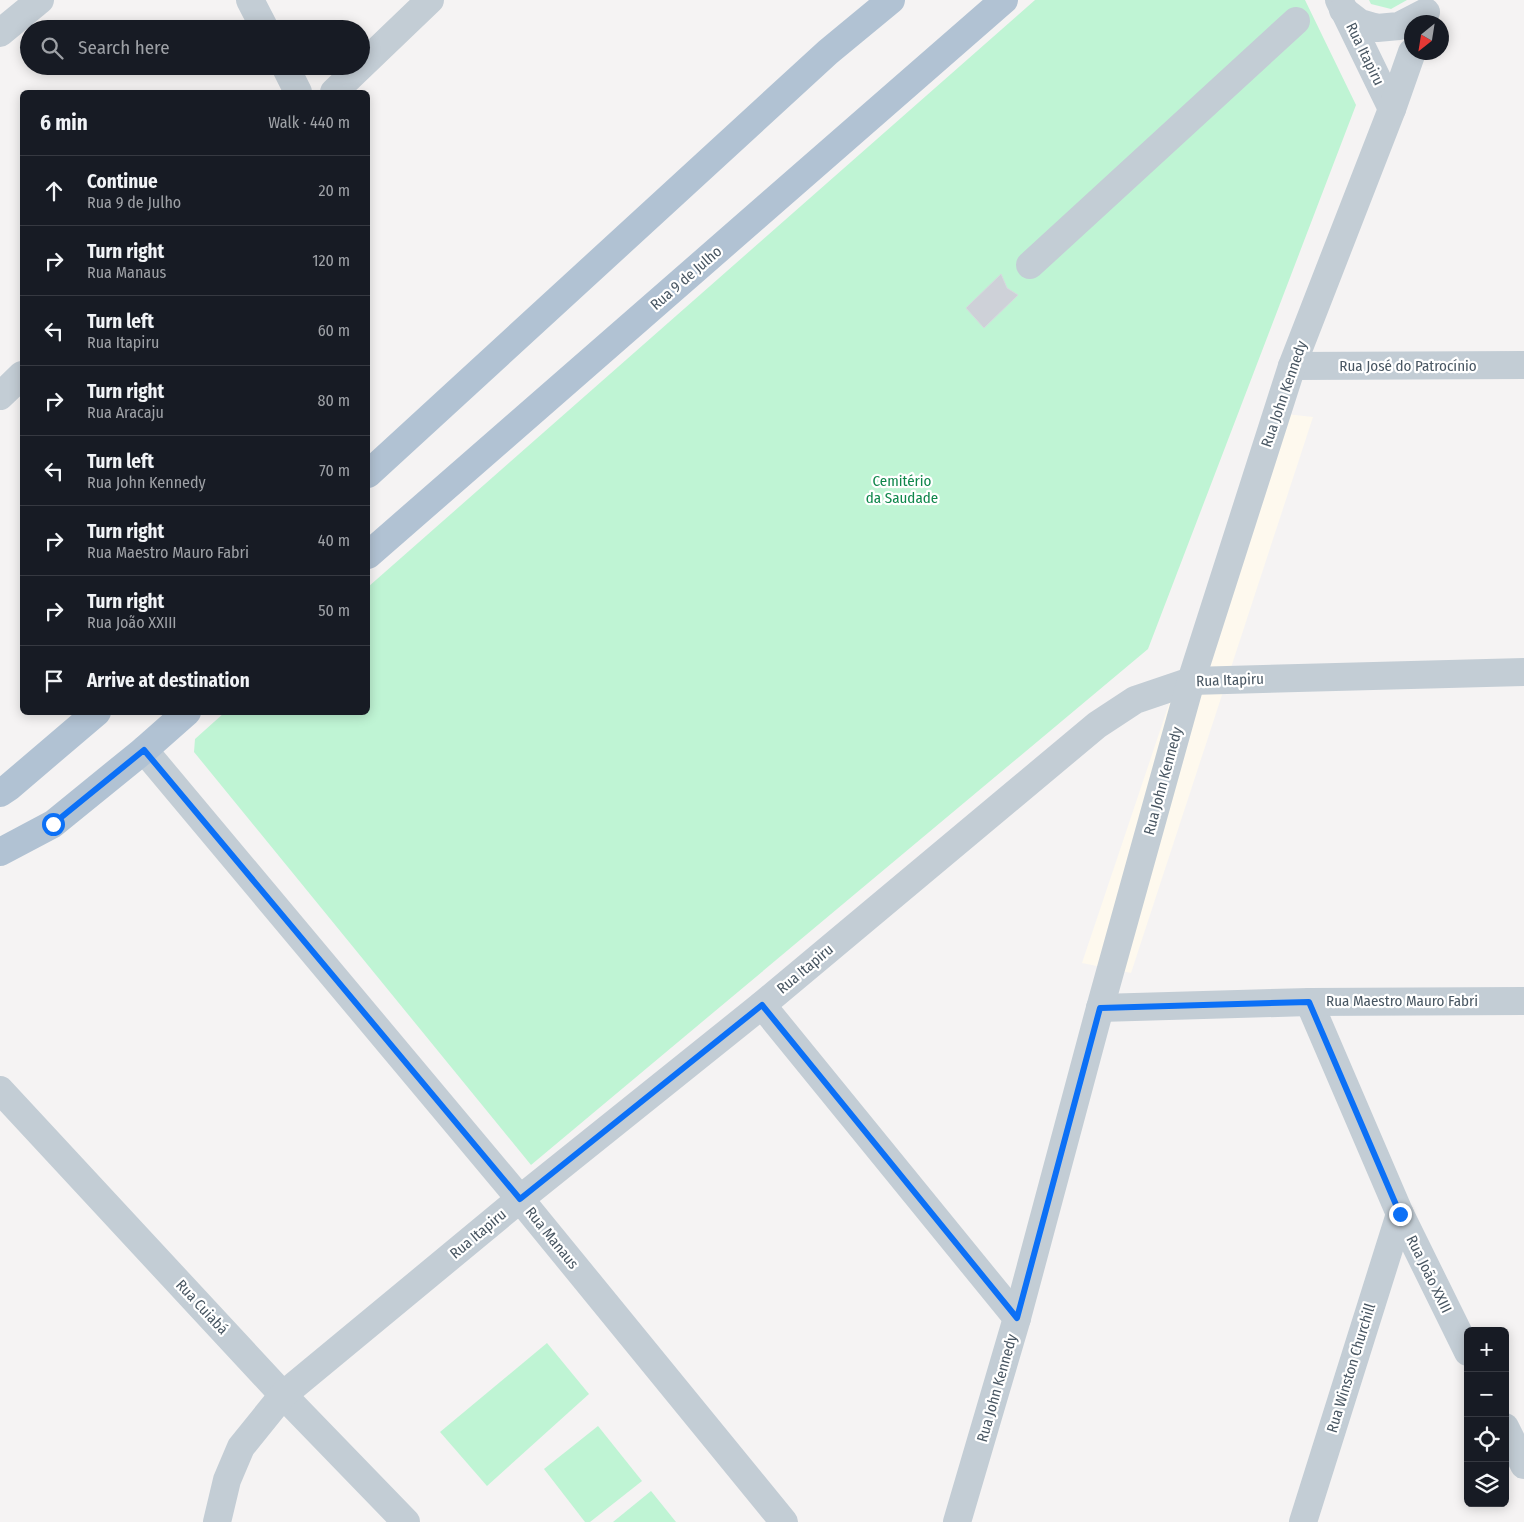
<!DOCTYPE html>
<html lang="en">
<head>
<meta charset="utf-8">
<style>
  body { margin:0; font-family:"Fira Sans Condensed",sans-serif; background:#242831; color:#f1f3f6 }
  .controls { position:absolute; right:15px; bottom:15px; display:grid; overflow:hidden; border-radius:8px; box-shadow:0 2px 12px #0003 }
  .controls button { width:45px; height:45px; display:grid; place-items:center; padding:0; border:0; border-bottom:1px solid #363941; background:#171b24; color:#f1f3f6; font:25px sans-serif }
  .compass { position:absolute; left:1404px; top:15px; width:45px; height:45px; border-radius:50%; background:#171b24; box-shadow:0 2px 12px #0003; rotate:210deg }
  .stop { position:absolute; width:15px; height:15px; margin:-11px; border:4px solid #0c70f6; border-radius:50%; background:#fff }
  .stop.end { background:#0c70f6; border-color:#fff; box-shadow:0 1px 5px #0008 }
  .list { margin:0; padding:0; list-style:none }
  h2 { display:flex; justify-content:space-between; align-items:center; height:65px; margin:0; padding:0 20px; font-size:21px }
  h2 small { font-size:16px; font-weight:400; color:#9ea1a6 }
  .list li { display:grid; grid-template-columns:32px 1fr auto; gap:15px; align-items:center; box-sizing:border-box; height:70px; padding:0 20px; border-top:1px solid #363941 }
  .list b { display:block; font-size:19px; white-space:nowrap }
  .list p { margin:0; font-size:16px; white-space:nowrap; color:#9ea1a6 }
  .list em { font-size:16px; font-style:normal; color:#9ea1a6 }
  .icon { flex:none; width:28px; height:28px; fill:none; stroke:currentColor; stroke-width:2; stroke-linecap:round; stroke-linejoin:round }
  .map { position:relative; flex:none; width:1524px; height:1522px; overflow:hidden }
  .search { position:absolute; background:#171b24; box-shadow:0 2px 12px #0003; left:20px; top:20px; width:350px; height:55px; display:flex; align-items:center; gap:12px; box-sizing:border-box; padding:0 18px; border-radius:28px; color:#9ea1a6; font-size:19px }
  .panel { position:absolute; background:#171b24; box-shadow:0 2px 12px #0003; left:20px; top:90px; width:350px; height:625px; border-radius:8px }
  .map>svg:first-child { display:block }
  .commercial { fill:#fef9ee }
  .green { fill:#bff4d4 }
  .building { fill:#ced1d8; stroke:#d6d9de }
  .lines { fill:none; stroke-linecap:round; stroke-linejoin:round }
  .minor { stroke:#c3cdd5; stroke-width:28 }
  .major { stroke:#b1c2d3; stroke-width:28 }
  .route { stroke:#0c70f6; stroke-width:6 }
  .labels { text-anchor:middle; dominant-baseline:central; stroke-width:4.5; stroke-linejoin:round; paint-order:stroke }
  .street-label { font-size:15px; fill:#485662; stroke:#fff }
  .park-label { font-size:15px; fill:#10874c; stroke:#fff }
</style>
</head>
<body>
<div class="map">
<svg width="1524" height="1522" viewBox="0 0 1524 1522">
  <rect width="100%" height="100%" fill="#f5f3f3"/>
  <path class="commercial" d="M1267,412L1313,417L1131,973L1082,963Z"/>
  <g class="green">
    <path d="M1035,0H1305L1356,105L1148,649L531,1165L194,752L195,739L224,713L368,712V587Z"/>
    <path d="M1369,0H1407L1391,9L1371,4Z"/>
    <path d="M547,1343L589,1394L487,1486L440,1432Z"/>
    <path d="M598,1426L642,1481L590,1522H585L544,1469Z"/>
    <path d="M651,1491L676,1522H613Z"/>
  </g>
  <path class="building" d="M1001,274L1007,288L1018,295L984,328L966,308Z"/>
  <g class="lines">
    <g class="minor">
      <path d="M250,0L265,29"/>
      <path d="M1339,0L1392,109"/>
      <path d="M1343,10L1360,23L1377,28L1399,26L1426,12"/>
      <path d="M0,33L40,0"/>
      <path d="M285,66L298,92"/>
      <path d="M334,92L430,0"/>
      <path d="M1030,265L1296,21"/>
      <path d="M1292,366L1524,365"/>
      <path d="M0,396L22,375"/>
      <path d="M144,750L520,1199L784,1522"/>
      <path d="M1309,1002L1400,1214L1468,1352"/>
      <path d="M762,1005L1017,1318"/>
      <path d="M1100,1008L1309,1002L1524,1001"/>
      <path d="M0,1090L283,1395L406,1522"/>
      <path d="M1505,1427L1524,1465"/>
      <path d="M217,1522L227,1480L241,1447L283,1395L520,1199L762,1005L1097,725L1135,700L1191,681L1524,672"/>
      <path d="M957,1522L1017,1318L1100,1008L1191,681L1292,366L1392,109L1412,52"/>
      <path d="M1303,1522L1400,1214"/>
    </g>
    <g class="major">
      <path d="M368,474L828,52L891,0"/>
      <path d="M368,555L1004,0"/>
      <path d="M0,793L9,787L97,712"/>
      <path d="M0,852L53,824L144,750L187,712"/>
    </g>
  </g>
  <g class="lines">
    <path class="route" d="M53,824L144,750L520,1199L762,1005L1017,1318L1100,1008L1309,1002L1400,1214"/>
  </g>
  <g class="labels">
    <g class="street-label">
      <text transform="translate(1365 54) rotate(64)">Rua Itapiru</text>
      <text transform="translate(686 278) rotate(-41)">Rua 9 de Julho</text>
      <text x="1408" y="366">Rua José do Patrocínio</text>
      <text transform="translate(1284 394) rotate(-71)">Rua John Kennedy</text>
      <text transform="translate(1230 680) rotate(-2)">Rua Itapiru</text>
      <text transform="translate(1163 781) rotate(-75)">Rua John Kennedy</text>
      <text transform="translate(805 969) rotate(-40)">Rua Itapiru</text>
      <text x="1402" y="1001">Rua Maestro Mauro Fabri</text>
      <text transform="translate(478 1234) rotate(-40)">Rua Itapiru</text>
      <text transform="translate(552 1238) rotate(51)">Rua Manaus</text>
      <text transform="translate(1429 1274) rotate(64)">Rua João XXIII</text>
      <text transform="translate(202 1307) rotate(47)">Rua Cuiabá</text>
      <text transform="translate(1351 1368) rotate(-73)">Rua Winston Churchill</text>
      <text transform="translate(997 1388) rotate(-74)">Rua John Kennedy</text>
    </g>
    <g class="park-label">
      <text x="902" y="481">Cemitério<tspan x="902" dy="17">da Saudade</tspan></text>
    </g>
  </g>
</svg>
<div class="controls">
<button>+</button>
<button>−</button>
<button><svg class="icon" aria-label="locate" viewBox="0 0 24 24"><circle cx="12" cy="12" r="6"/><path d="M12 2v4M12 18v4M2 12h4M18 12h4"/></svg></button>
<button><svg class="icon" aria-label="layers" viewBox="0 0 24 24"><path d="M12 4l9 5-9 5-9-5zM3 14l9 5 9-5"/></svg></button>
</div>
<svg class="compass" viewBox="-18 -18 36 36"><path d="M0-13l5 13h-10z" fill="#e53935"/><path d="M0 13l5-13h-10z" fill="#9ea1a6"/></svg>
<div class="stop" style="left:53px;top:824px"></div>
<div class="stop end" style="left:1400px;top:1214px"></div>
<div class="search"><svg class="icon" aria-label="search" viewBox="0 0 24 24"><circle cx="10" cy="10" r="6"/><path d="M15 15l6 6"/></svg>Search here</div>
<section class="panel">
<h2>6 min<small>Walk · 440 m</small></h2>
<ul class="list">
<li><svg class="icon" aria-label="ahead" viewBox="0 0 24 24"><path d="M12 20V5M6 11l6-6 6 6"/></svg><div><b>Continue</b><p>Rua 9 de Julho</p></div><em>20 m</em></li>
<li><svg class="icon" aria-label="right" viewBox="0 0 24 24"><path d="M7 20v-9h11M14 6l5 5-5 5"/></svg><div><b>Turn right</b><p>Rua Manaus</p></div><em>120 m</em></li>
<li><svg class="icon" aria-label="left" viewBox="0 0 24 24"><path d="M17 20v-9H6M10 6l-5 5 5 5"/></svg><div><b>Turn left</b><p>Rua Itapiru</p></div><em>60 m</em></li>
<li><svg class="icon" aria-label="right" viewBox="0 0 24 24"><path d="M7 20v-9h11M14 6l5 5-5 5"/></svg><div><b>Turn right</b><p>Rua Aracaju</p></div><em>80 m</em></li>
<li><svg class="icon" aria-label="left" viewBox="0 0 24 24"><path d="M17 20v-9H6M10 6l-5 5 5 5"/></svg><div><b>Turn left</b><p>Rua John Kennedy</p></div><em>70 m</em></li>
<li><svg class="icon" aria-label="right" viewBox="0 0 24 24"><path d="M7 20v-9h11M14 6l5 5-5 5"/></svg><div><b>Turn right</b><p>Rua Maestro Mauro Fabri</p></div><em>40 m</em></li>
<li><svg class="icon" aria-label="right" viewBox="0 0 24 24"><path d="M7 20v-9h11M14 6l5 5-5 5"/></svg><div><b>Turn right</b><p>Rua João XXIII</p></div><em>50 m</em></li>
<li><svg class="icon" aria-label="arrive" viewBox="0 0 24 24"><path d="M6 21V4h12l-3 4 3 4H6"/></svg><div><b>Arrive at destination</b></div></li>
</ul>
</section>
</div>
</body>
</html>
